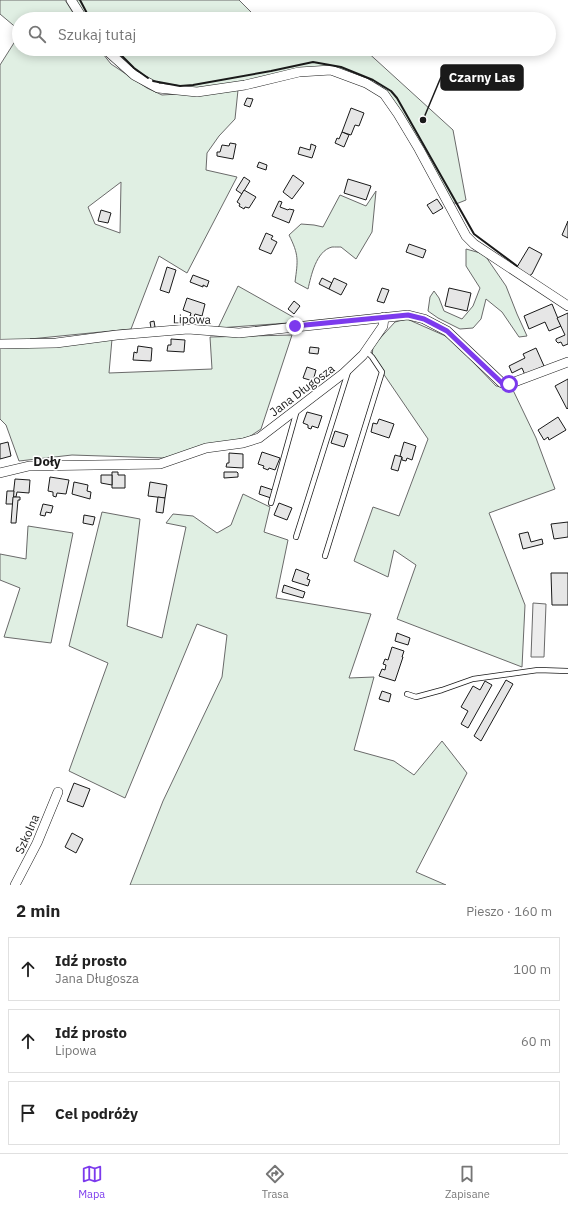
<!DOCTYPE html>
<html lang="pl">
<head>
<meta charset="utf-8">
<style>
  body { margin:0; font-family:"IBM Plex Sans",sans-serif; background:#f6f6f6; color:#222 }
  .stop { position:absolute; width:12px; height:12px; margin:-9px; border:3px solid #7c3aed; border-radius:50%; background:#fff }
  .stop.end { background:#7c3aed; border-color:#fff; box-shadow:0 1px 4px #0008 }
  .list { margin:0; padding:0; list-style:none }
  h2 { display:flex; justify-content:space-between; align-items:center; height:52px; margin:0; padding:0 16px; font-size:17px }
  h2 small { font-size:13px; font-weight:400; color:#767676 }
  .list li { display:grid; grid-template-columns:26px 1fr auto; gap:12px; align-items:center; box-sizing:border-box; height:64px; margin:0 8px 8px; padding:0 8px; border:1px solid #e0e0e0; border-radius:0px }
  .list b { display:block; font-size:15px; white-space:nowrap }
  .list p { margin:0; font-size:13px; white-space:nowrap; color:#767676 }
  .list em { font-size:13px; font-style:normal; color:#767676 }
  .icon { flex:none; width:22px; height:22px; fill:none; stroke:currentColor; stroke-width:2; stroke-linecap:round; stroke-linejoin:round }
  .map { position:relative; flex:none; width:568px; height:885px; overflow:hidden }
  .search { position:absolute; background:#fff; box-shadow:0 2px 10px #0003; left:12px; right:12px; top:12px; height:44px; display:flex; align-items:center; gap:10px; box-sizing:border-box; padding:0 14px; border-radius:22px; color:#767676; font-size:15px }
  .sheet { height:268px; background:#fff }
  nav { display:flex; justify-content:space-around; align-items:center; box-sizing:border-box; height:56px; border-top:1px solid #e0e0e0; background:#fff; font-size:11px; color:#767676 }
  nav a { display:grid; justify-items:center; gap:2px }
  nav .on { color:#7c3aed }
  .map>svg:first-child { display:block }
  .green { fill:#e0efe3; stroke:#6a6a6a; fill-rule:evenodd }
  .parking { fill:#ededed; stroke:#6a6a6a }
  .building { fill:#e6e6e6; stroke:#1a1a1a }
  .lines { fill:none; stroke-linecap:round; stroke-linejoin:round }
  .service-casing { stroke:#1a1a1a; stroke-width:6 }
  .minor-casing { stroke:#1a1a1a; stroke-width:10 }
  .service { stroke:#fff; stroke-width:4.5 }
  .minor { stroke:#fff; stroke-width:9 }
  .wall { stroke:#1a1a1a; stroke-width:2 }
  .route { stroke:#7c3aed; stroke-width:5 }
  .labels { text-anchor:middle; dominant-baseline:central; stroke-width:3; stroke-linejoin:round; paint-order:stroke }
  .street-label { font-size:12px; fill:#1a1a1a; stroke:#fff }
  .neighbourhood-label { font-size:13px; font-weight:bold; fill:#1a1a1a; stroke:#fff }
  .leader { fill:none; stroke:#1a1a1a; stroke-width:1.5 }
  .callout-dot { fill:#1a1a1a; stroke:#fff; stroke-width:1.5 }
  .callout { fill:#1a1a1a; stroke:#1a1a1a; stroke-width:1.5 }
  .callout-label { font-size:13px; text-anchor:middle; font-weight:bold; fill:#fff }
</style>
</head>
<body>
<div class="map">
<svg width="568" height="885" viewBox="0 0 568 885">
  <rect width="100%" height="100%" fill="#fff"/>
  <g class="green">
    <path d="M0,0H65L77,19H19V30L0,14Z"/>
    <path d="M71,0H239L258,19H83Z"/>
    <path d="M19,35V49H99L111,64L147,88L162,95L238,90L235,119L219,136L207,153L206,170L237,177L187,273L159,256L131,329L30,339H112L109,373L212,369L210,337L292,335L261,429L249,437L163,458L72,455L19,461L6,425L0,419V65ZM121,182L120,233L95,224L88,207Z"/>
    <path d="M106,49H364L453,130L466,200L456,204L450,200L399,110L381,85L331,69L197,91L158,87Z"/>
    <path d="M376,191L372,232L356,259L341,247C339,247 335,247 332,247C316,251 311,276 308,289L295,282C298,260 299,255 289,235L301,224L314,225L323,227L340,195L366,206Z"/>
    <path d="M466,249L484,254L506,286L517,314L527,336L519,337L502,312L486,299L481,319L473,328L460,329L438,318L428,311L430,297L434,291L439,298L444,311L462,319L473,306L480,288L466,266Z"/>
    <path d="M238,286L302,322L218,328Z"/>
    <path d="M407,319L450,338L496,386L512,388L536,438L555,489L489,513L525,605L522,667L397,619L416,565L394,550L388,577L354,561L373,507L399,516L428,439L372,357L373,346L395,322Z"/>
    <path d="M243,494L270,507L264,532L288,540L276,598L371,614L349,678L374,677L354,750L394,761L414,775L442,741L467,773L416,872L446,885H130L163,801L222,677L227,635L197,624L125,798L69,771L108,663L69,646L102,512L140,519L127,626L162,638L186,527L166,523L173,514L193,516L217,533L231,525Z"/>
    <path d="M28,526L73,533L51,643L4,637L20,588L0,580V554L26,559Z"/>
  </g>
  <path class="parking" d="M533,603L546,604L544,657H531Z"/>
  <g class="building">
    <path d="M247,98L253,99L250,107L244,105Z"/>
    <path d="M351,108L364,113L359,126L355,125L351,135L342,132Z"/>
    <path d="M342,132L349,135L344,147L335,143L337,138L339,139Z"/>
    <path d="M230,143L236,144L233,159L217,156V152H220L222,145L229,146Z"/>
    <path d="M311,144L316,146L312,158L298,154L300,147L310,150Z"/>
    <path d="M259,162L267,165L266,170L257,167Z"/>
    <path d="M293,175L304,183L292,199L283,192Z"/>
    <path d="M244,177L250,181L242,194L236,190Z"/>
    <path d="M348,179L371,186L366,200L344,193Z"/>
    <path d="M244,190L256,197L249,208L245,207L244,209L239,206L240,204L237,202Z"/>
    <path d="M437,199L443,208L433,214L427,205Z"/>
    <path d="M279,201L282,202L280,207L288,210L289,209L294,210L289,223L272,216Z"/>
    <path d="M101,210L111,213L108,223L98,221Z"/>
    <path d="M568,221V238L562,235Z"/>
    <path d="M266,233L273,236L271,239L277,242L271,254L259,249Z"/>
    <path d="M409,244L426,250L423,258L406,252Z"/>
    <path d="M529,247L542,254L532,274L529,276L517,267Z"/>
    <path d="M167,267L176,270L169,293L160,290Z"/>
    <path d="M193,275L209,281L207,287L203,285V287L190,282Z"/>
    <path d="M322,278L332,283L329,289L319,284Z"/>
    <path d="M334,278L347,284L341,295L329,289Z"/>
    <path d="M382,288L389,290L384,303L377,301Z"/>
    <path d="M449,288L471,293L467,311L445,306Z"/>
    <path d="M187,298L205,304L202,316L195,314L194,317L190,316L191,313L183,310Z"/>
    <path d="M294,301L300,306L294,314L288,309Z"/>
    <path d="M552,304L561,326L549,331L545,322L529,329L524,316Z"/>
    <path d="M568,313V344L563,346L561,342L558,343L556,341V339L565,335L557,318Z"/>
    <path d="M154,321L155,327L151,328L150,322Z"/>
    <path d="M171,339L185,340L184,352L167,351L168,345H171Z"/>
    <path d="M138,346L152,348L151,361L133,360L134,352L137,353Z"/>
    <path d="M310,347L319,348L318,354L309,353Z"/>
    <path d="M536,348L544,366L525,375L522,368L512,373L509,366L525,358L523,354Z"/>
    <path d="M307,367L316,370L313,381L303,378Z"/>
    <path d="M568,379V408L567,409L555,386Z"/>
    <path d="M307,412L322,416L318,428L312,426L311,429L308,428V425L303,423Z"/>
    <path d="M558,417L566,430L549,440L548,437L544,440L538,430Z"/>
    <path d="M379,419L394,424L389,438L371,432L373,423L377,424Z"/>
    <path d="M335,431L348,435L344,447L331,443Z"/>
    <path d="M8,442L11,456L0,459V444Z"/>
    <path d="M404,442L416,446L412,460L407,458L406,461L402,460V457L400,456Z"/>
    <path d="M262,452L280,458L275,470L269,468L268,470L263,468L264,466L258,464Z"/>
    <path d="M229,453L243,454V468L226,467L227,463H229Z"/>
    <path d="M395,455L402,457L398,471L391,469Z"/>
    <path d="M112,472H118V475H125V488H112Z"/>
    <path d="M224,472H237L238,473V477L224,478Z"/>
    <path d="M101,475H112V485L101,483Z"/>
    <path d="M50,477L69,480L66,494L57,493L56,497L53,496V492L48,491Z"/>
    <path d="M15,479L30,480L29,493L17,492L16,497H13Z"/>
    <path d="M74,482L88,485L87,491L91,492L90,499L72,494Z"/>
    <path d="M150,482L167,485L165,498L148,496Z"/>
    <path d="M261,486L273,490L271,498L259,494Z"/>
    <path d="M7,491H14L13,504H6Z"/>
    <path d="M13,497H20V500H18L16,523H11Z"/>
    <path d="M158,497L165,498L163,513L156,512Z"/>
    <path d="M279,503L292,508L287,520L274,515Z"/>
    <path d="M43,504L53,506L51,513L46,512L45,516L40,515Z"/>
    <path d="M84,515L95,517L93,525L83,523Z"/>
    <path d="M568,522V537L554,539L551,524Z"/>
    <path d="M528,532L531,542L542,539L543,544L523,549L519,534Z"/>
    <path d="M296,569L309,574L307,579L310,580L308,586L292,581Z"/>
    <path d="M551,573H568V605H552Z"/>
    <path d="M284,585L305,592L303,598L282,592Z"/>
    <path d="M397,633L410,638L408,645L395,641Z"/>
    <path d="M392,647L404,651L402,657H403L395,681L379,676L382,669L385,670L386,665L383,664L385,659L388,660Z"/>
    <path d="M506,680L513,684L481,741L474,736Z"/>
    <path d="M485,681L492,685L468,728L461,724L468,711L461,707L473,686L480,690Z"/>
    <path d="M382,691L391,694L389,702L379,699Z"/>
    <path d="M74,783L90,789L83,807L67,801Z"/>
    <path d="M72,833L83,839L76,853L65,847Z"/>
  </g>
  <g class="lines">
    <defs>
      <g id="service">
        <path d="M271,503L297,410"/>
        <path d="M296,537L348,372"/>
        <path d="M325,556L382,372L372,357L366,351"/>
        <path d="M407,694L416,697L442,690L473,679L538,670L568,671"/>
      </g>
      <g id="minor">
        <path d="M71,0L83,19"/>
        <path d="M105,49L134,75L158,88L197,92L245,85L299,72L331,70L366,83L384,94L398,114L419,149L466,236L474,244L568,306"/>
        <path d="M0,344L56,343L117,335L188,329L239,333L408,315L424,319L447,331L502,383L509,384L568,362"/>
        <path d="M0,473L29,466L160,464L206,448L243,443L259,438L344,373L363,355L383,326L384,317"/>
        <path d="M15,885L37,843L58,792"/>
      </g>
    </defs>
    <use href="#service" class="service-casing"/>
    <use href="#minor" class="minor-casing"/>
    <use href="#service" class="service"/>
    <use href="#minor" class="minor"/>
    <g class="wall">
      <path d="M80,0L90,19"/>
      <path d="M115,49L134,68L148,78"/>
      <path d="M153,81L180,86L193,85L271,71L313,62L341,67L373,80L391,91L397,98L474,234L517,266"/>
    </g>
  </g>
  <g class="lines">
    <path class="route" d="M295,326L408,315L424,319L447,331L502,383L509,384"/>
  </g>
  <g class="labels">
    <g class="street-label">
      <text transform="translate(192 319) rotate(1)">Lipowa</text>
      <text transform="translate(302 390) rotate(-37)">Jana Długosza</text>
      <text transform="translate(27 834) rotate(-66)">Szkolna</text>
    </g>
    <g class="neighbourhood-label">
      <text x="47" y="461">Doły</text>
    </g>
  </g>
  <path class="leader" d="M423 120L441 77"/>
  <circle class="callout-dot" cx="423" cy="120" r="4"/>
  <rect class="callout" x="441" y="65" width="82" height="25" rx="4"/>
  <g class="callout-label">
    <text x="482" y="82">Czarny Las</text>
  </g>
</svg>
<div class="stop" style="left:509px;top:384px"></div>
<div class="stop end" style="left:295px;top:326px"></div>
<div class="search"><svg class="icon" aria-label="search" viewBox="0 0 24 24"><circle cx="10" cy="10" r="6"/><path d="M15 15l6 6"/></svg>Szukaj tutaj</div>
</div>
<section class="sheet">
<h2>2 min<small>Pieszo · 160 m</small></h2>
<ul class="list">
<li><svg class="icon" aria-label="ahead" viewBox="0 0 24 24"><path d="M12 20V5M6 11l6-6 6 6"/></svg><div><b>Idź prosto</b><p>Jana Długosza</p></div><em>100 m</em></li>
<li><svg class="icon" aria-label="ahead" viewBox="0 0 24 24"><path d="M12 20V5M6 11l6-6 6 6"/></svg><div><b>Idź prosto</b><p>Lipowa</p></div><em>60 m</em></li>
<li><svg class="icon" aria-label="arrive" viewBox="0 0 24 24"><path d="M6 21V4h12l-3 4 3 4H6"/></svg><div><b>Cel podróży</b></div></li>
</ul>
</section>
<nav>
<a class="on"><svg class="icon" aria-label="map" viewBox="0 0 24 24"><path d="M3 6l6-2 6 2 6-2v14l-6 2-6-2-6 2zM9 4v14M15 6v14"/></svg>Mapa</a>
<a><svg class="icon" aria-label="directions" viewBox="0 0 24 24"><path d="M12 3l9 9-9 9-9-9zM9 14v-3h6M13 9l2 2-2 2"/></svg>Trasa</a>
<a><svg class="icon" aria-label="saved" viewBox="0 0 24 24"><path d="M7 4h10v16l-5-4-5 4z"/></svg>Zapisane</a>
</nav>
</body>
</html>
